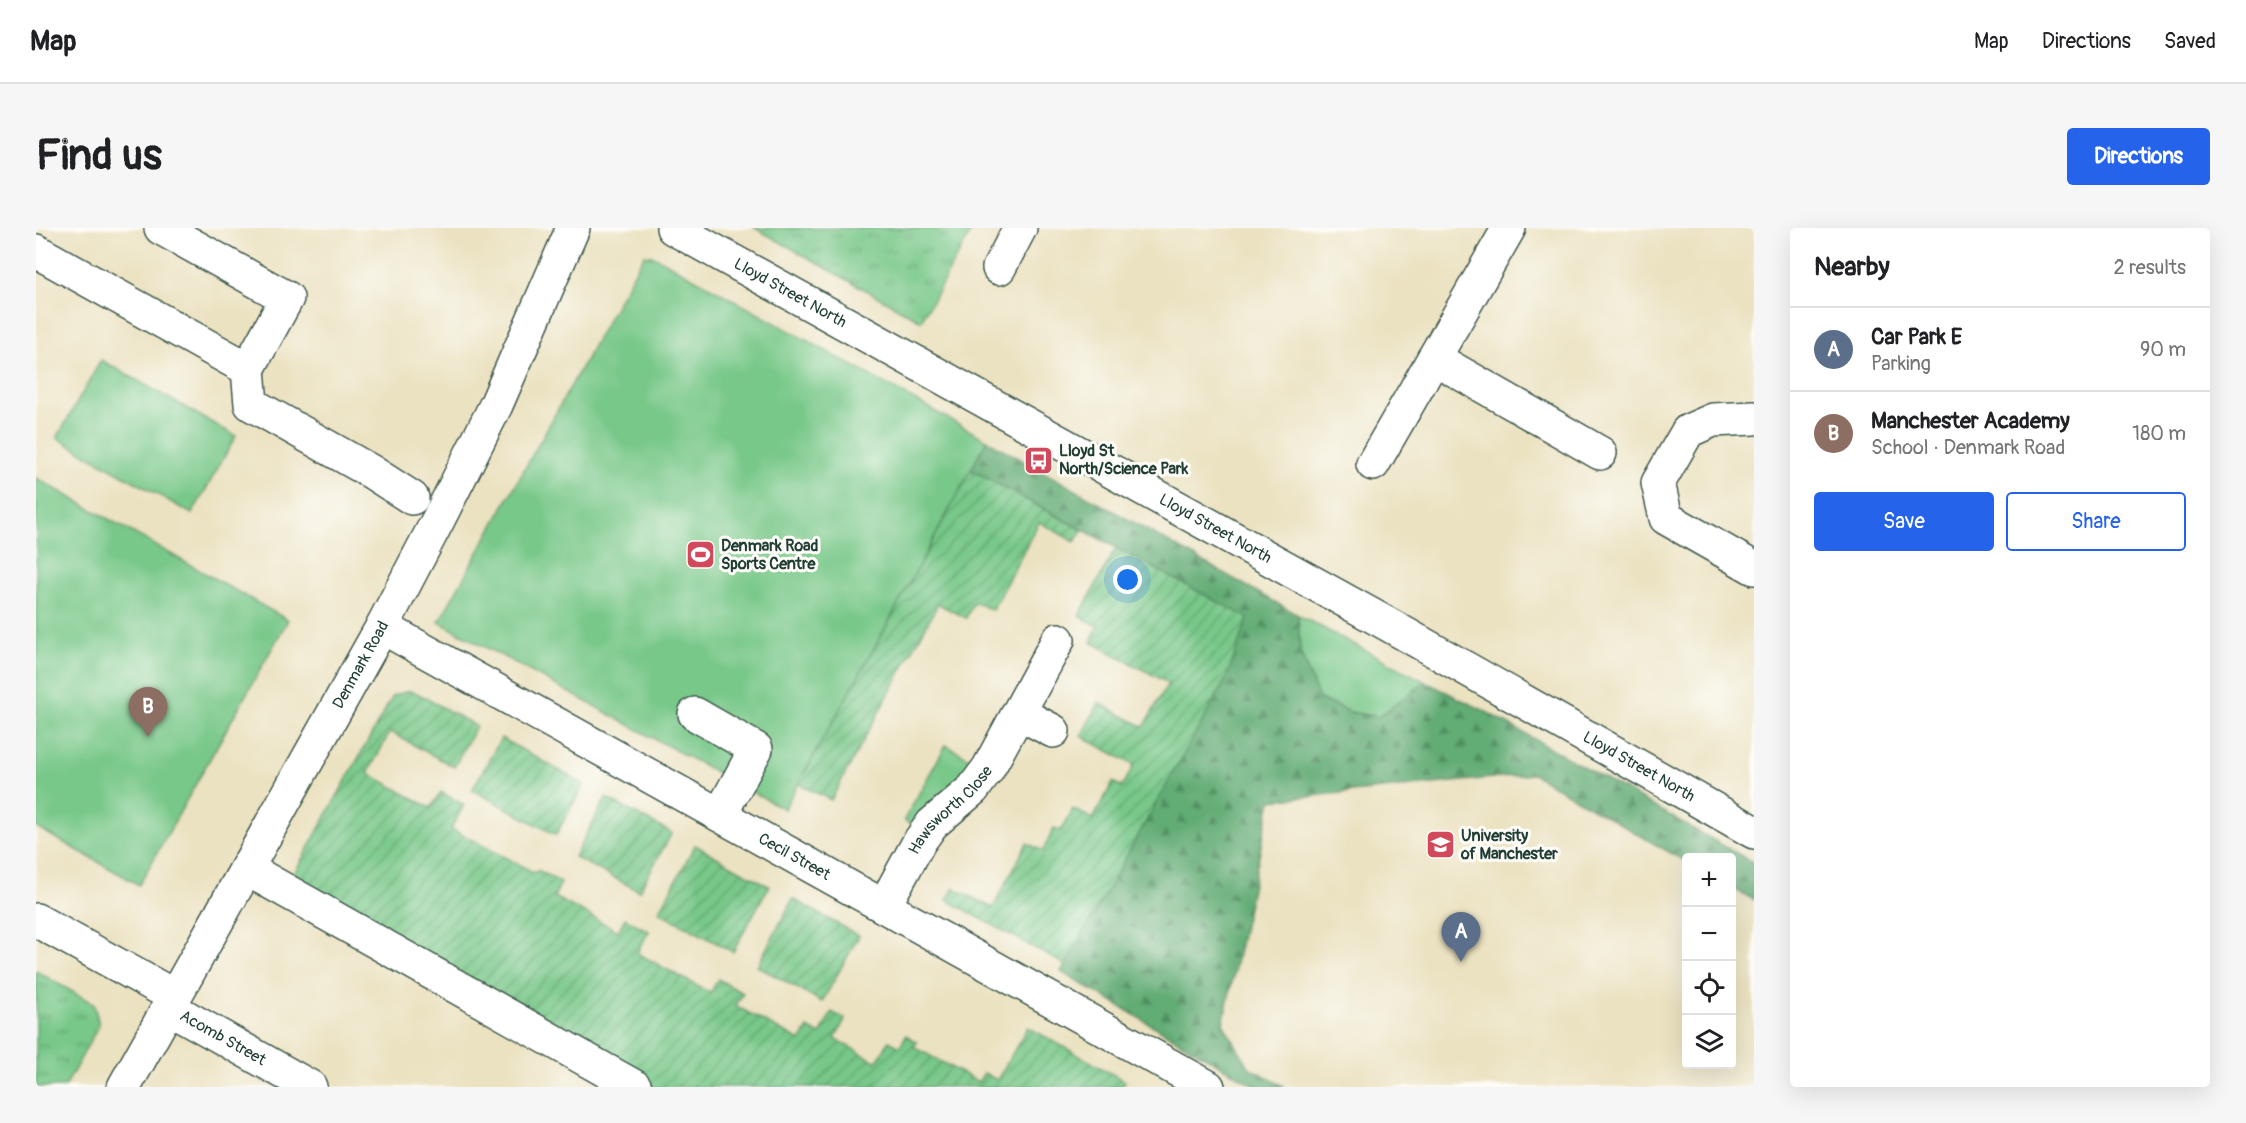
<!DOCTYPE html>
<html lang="en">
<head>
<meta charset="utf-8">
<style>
  body { margin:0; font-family:Pangolin,sans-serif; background:#f6f6f6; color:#202124 }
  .controls { position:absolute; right:18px; bottom:18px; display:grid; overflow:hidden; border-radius:6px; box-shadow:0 6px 24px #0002 }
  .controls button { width:54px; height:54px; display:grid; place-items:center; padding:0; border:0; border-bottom:2px solid #e0e0e0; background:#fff; color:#202124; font:30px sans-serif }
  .you { position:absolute; left:1092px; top:352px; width:21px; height:21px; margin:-15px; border:4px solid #fff; border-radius:50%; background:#1a73e8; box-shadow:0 0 0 9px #1a73e833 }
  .badge { display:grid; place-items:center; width:39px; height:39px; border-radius:50%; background:#2563eb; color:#fff; font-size:20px; font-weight:700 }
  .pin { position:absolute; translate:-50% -50px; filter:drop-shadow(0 2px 3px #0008) }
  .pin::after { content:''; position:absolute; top:32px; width:21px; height:18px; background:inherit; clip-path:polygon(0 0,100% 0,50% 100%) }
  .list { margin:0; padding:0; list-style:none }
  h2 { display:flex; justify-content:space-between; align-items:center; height:78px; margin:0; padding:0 24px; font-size:26px }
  h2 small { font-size:20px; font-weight:400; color:#757577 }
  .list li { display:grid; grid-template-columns:39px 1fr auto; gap:18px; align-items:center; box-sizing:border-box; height:84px; padding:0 24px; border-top:2px solid #e0e0e0 }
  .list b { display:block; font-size:22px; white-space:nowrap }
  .list p { margin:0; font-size:20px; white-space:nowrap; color:#757577 }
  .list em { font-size:20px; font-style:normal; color:#757577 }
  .actions { display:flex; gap:12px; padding:18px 24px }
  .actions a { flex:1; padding:14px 0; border:2px solid #2563eb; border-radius:6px; text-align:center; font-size:21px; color:#2563eb }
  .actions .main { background:#2563eb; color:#fff }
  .icon { flex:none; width:33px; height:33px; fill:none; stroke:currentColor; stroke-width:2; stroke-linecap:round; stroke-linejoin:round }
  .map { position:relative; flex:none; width:1718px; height:859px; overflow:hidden; border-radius:6px }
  header { display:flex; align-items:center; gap:36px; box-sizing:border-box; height:84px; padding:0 30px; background:#fff; border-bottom:2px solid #e0e0e0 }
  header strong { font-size:28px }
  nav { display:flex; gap:33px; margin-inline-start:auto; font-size:21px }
  .intro { display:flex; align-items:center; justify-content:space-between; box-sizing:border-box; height:144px; padding:0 36px }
  h1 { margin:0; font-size:42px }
  .button { padding:15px 27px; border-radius:6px; background:#2563eb; color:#fff; font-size:21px; font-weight:700 }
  main { display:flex; gap:36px; padding:0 36px }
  aside { flex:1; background:#fff; border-radius:6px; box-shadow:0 6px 24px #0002 }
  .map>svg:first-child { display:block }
  .grass { fill:#78c889; stroke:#4c825e; stroke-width:1.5 }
  .forest { fill:url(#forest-firs); stroke:#407454; stroke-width:1.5 }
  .park { fill:url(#park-tufts); stroke:#4c825e; stroke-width:1.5 }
  .garden { fill:url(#garden-furrows); stroke:#4c825e; stroke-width:1.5 }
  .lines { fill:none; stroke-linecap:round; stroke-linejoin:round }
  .minor-casing { stroke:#3e5649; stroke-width:36 }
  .minor { stroke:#fff; stroke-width:33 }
  .labels { text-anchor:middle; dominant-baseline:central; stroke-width:6; stroke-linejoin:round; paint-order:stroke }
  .street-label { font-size:16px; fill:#1f3d34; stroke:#fdfcf7 }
  .poi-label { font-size:16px; font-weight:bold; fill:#1f3d34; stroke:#fdfcf7; text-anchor:start }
</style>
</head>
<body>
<header>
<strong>Map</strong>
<nav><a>Map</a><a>Directions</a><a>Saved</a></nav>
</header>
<div class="intro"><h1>Find us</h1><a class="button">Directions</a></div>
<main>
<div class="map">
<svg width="1718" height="859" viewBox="0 0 1718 859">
  <defs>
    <pattern id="forest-firs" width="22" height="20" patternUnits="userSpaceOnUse" patternTransform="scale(1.5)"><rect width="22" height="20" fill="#62ac75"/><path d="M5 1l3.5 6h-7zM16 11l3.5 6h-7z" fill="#508d61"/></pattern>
    <pattern id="park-tufts" width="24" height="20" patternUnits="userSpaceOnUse" patternTransform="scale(1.5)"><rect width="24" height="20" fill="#78c889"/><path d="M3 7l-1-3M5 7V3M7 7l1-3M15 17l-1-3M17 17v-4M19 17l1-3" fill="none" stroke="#62a471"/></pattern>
    <pattern id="garden-furrows" width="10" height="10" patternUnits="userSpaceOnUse" patternTransform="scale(1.5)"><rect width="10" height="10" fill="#78c889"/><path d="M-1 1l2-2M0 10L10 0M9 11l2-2" fill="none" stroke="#62a471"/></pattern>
  </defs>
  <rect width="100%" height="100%" fill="#fdfcf7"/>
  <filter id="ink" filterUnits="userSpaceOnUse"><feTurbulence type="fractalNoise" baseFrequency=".0167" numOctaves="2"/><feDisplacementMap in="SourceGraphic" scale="12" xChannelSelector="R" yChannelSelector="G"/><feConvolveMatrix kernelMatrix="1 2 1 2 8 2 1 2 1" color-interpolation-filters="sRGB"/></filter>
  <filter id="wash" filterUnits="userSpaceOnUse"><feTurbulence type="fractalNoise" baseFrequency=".008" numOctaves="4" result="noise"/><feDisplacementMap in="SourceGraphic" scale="24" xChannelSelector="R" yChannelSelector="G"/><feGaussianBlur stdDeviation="1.35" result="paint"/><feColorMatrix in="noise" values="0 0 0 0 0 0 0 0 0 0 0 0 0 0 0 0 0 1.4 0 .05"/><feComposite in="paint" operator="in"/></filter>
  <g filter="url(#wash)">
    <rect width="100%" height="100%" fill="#ebe2c1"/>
    <g class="grass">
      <path d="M608,27L620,29L951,212L850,399L748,581L403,394Z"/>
      <path d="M65,132L200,208L156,286L21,210Z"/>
      <path d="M0,250L252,392L103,657L0,599Z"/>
      <path d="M1262,387L1390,454L1342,489L1314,484L1283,471L1264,424Z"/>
      <path d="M910,517L935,531L936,535L929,546L902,567L876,597L868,592Z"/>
    </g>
    <path class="forest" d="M951,212L1262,387L1264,424L1283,471L1314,484L1342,489L1390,454L1447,482L1718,635V672L1696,660V630H1650V634L1497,546L1235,572L1187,796L1214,840L1249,859H1221L1025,744L1190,451L1212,390L935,242Z"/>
    <g class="park">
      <path d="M719,0H937L885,93Z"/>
      <path d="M0,743L58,776L63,797L29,859H0Z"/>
    </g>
    <g class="garden">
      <path d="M935,242L1046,302L1039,314L1003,294L956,382L938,374L930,390L902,376L795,572L762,556L850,399Z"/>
      <path d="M1080,320L1212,390L1190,451L1029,737L911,672L918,660L957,680L991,615L1007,623L1018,600L1025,603L1037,581L1057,591L1077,554L1086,559L1098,537L1045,508L1063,475L1108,499L1132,455L1055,414L1062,398L1043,388Z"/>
      <path d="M373,463L381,465L440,498L418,539L354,504L332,545L395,580L405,564L428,577L415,601L499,645L502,642L525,655L518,669L582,703L589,690L613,703L601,725L674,765L682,751L707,765L700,778L764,813L772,800L784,807L796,784L809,791L799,811L841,834L853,813L864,819L870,807L881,814L878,819L942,854L948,845L961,852L992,799L1089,853L1086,859H619L251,658L357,468Z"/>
      <path d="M465,510L548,556L520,607L436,562Z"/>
      <path d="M570,570L636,605L603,663L538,629Z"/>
      <path d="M659,617L733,658L697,724L623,684Z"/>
      <path d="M757,671L823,708L786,774L721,738Z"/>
    </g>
  </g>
  <g filter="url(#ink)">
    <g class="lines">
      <defs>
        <g id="minor">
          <path d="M125,0L251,70L212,141L215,176L334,243L376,270"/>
          <path id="s1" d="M637,0L1355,398L1718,604"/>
          <path d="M0,23L212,141"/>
          <path d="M963,40L984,0"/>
          <path d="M1398,130L1564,225"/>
          <path d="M1718,190L1677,192L1652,203L1622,255L1630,290L1718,340"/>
          <path d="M1337,236L1473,0"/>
          <path id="s2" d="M346,399L1172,859"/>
          <path d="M983,485L1017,503"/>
          <path d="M659,486L720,521L684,587"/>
          <path d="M211,641L599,859"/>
          <path id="s3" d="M848,678L883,614L896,596L937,561L952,541L1022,412"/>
          <path d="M0,692L138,768"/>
          <path id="s4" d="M132,779L274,859"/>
          <path id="s5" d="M88,859L346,399L402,292L460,177L537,0"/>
        </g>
      </defs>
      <use href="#minor" class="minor-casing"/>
      <use href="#minor" class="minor"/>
    </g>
  </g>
  <defs>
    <symbol id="bus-square" viewBox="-11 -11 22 22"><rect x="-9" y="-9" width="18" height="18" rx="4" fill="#d1495b" stroke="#fdfcf7"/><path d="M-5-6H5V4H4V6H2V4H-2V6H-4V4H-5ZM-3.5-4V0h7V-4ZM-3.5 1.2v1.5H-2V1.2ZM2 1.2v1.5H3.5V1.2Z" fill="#fff"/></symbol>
    <symbol id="stadium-square" viewBox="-11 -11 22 22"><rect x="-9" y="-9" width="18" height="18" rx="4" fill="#d1495b" stroke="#fdfcf7"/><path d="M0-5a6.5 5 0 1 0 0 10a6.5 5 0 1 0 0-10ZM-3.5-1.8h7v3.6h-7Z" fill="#fff"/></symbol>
    <symbol id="university-square" viewBox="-11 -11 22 22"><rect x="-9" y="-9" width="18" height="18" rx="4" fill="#d1495b" stroke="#fdfcf7"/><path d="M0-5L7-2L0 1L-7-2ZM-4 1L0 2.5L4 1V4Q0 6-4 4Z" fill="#fff"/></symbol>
  </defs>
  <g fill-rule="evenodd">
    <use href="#bus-square" x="986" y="216" width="33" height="33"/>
    <use href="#stadium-square" x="648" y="310" width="33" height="33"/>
    <use href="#university-square" x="1388" y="600" width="33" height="33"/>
  </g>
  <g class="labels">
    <g class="street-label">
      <text stroke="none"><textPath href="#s1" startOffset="134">Lloyd Street North</textPath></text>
      <text stroke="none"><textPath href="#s1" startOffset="620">Lloyd Street North</textPath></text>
      <text stroke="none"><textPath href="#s5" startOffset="484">Denmark Road</textPath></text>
      <text stroke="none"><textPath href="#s1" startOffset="1106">Lloyd Street North</textPath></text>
      <text stroke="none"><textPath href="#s3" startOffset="118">Hawsworth Close</textPath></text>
      <text stroke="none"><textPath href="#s2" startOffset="472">Cecil Street</textPath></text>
      <text stroke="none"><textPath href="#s4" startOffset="63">Acomb Street</textPath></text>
    </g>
    <g class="poi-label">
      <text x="1023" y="223">Lloyd St<tspan x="1023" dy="18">North/Science Park</tspan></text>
      <text x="685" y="318">Denmark Road<tspan x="685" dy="18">Sports Centre</tspan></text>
      <text x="1425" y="608">University<tspan x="1425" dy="18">of Manchester</tspan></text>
    </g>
  </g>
</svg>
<div class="controls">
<button>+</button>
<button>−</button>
<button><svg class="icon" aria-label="locate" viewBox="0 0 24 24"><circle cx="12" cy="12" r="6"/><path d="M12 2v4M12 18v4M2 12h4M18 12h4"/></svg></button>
<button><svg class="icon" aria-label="layers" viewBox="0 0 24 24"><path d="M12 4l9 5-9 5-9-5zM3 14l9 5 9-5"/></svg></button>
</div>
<div class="you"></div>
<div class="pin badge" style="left:1425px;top:734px;background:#5c6f8a">A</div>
<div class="pin badge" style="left:112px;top:509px;background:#8d6e63">B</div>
</div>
<aside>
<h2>Nearby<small>2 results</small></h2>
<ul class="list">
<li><span class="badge" style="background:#5c6f8a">A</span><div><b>Car Park E</b><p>Parking</p></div><em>90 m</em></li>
<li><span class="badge" style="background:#8d6e63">B</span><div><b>Manchester Academy</b><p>School · Denmark Road</p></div><em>180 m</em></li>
</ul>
<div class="actions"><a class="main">Save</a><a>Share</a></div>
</aside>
</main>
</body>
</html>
